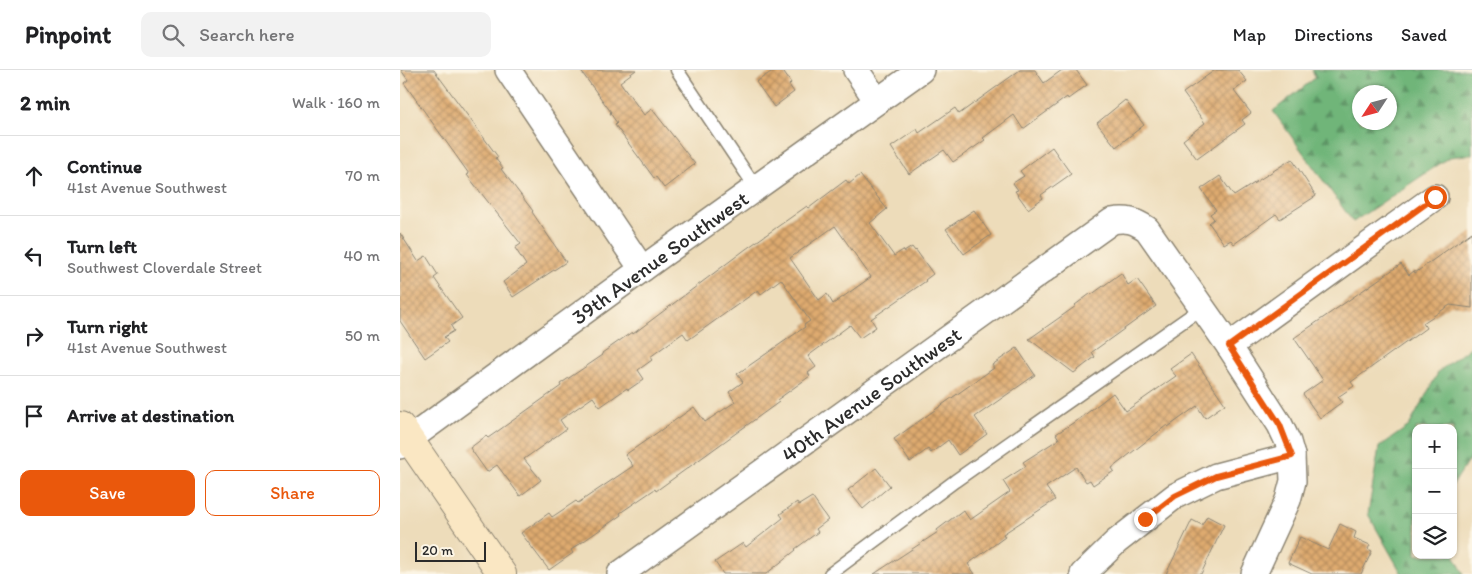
<!DOCTYPE html>
<html lang="en">
<head>
<meta charset="utf-8">
<style>
  body { margin:0; font-family:Itim,sans-serif; background:#f2f2f2; color:#202124 }
  .controls { position:absolute; right:15px; bottom:15px; display:grid; overflow:hidden; border-radius:10px; box-shadow:0 1px 4px #0004 }
  .controls button { width:45px; height:45px; display:grid; place-items:center; padding:0; border:0; border-bottom:1px solid #e0e0e0; background:#fff; color:#202124; font:25px sans-serif }
  .compass { position:absolute; left:952px; top:15px; width:45px; height:45px; border-radius:50%; background:#fff; box-shadow:0 1px 4px #0004; rotate:234deg }
  .scale { position:absolute; left:15px; bottom:12px; width:71px; box-sizing:border-box; padding-left:5px; border:2px solid #2b2b2b; border-top:0; font-size:14px; line-height:18px; white-space:nowrap; color:#2b2b2b; -webkit-text-stroke:4px #fcf5e5; paint-order:stroke }
  .stop { position:absolute; width:15px; height:15px; margin:-11px; border:4px solid #ea580c; border-radius:50%; background:#fff }
  .stop.end { background:#ea580c; border-color:#fff; box-shadow:0 1px 5px #0008 }
  .list { margin:0; padding:0; list-style:none }
  h2 { display:flex; justify-content:space-between; align-items:center; height:65px; margin:0; padding:0 20px; font-size:21px }
  h2 small { font-size:16px; font-weight:400; color:#757577 }
  .list li { display:grid; grid-template-columns:32px 1fr auto; gap:15px; align-items:center; box-sizing:border-box; height:80px; padding:0 20px; border-top:1px solid #e0e0e0 }
  .list b { display:block; font-size:19px; white-space:nowrap }
  .list p { margin:0; font-size:16px; white-space:nowrap; color:#757577 }
  .list em { font-size:16px; font-style:normal; color:#757577 }
  .actions { display:flex; gap:10px; padding:15px 20px }
  .actions a { flex:1; padding:11px 0; border:1px solid #ea580c; border-radius:10px; text-align:center; font-size:18px; color:#ea580c }
  .actions .main { background:#ea580c; color:#fff }
  .icon { flex:none; width:28px; height:28px; fill:none; stroke:currentColor; stroke-width:2; stroke-linecap:round; stroke-linejoin:round }
  .map { position:relative; flex:none; width:1072px; height:504px; overflow:hidden }
  header { display:flex; align-items:center; gap:30px; box-sizing:border-box; height:70px; padding:0 25px; background:#fff; border-bottom:1px solid #e0e0e0 }
  header strong { font-size:24px }
  nav { display:flex; gap:28px; margin-inline-start:auto; font-size:18px }
  .search { width:350px; height:45px; background:#f2f2f2; display:flex; align-items:center; gap:12px; box-sizing:border-box; padding:0 18px; border-radius:10px; color:#757577; font-size:19px }
  main { display:flex }
  aside { flex:1; background:#fff }
  .map>svg:first-child { display:block }
  .forest { fill:url(#forest-firs); stroke:#4d7052; fill-rule:evenodd }
  .building { fill:url(#building-cross-hatch); fill-rule:evenodd }
  .lines { fill:none; stroke-linecap:round; stroke-linejoin:round }
  .lane-casing { stroke:#8c8472; stroke-width:15 }
  .street-casing { stroke:#8c8472; stroke-width:28 }
  .secondary-casing { stroke:#8c8472; stroke-width:30 }
  .lane { stroke:#fff; stroke-width:12 }
  .street { stroke:#fff; stroke-width:25 }
  .secondary { stroke:#fae7c3; stroke-width:28 }
  .route { stroke:#ea580c; stroke-width:6 }
  .labels { text-anchor:middle; dominant-baseline:central; stroke-width:4; stroke-linejoin:round; paint-order:stroke }
  .street-label { font-size:21px; fill:#2b2b2b; stroke:#fcf5e5 }
</style>
</head>
<body>
<header>
<strong>Pinpoint</strong>
<div class="search"><svg class="icon" aria-label="search" viewBox="0 0 24 24"><circle cx="10" cy="10" r="6"/><path d="M15 15l6 6"/></svg>Search here</div>
<nav><a>Map</a><a>Directions</a><a>Saved</a></nav>
</header>
<main>
<aside>
<h2>2 min<small>Walk · 160 m</small></h2>
<ul class="list">
<li><svg class="icon" aria-label="ahead" viewBox="0 0 24 24"><path d="M12 20V5M6 11l6-6 6 6"/></svg><div><b>Continue</b><p>41st Avenue Southwest</p></div><em>70 m</em></li>
<li><svg class="icon" aria-label="left" viewBox="0 0 24 24"><path d="M17 20v-9H6M10 6l-5 5 5 5"/></svg><div><b>Turn left</b><p>Southwest Cloverdale Street</p></div><em>40 m</em></li>
<li><svg class="icon" aria-label="right" viewBox="0 0 24 24"><path d="M7 20v-9h11M14 6l5 5-5 5"/></svg><div><b>Turn right</b><p>41st Avenue Southwest</p></div><em>50 m</em></li>
<li><svg class="icon" aria-label="arrive" viewBox="0 0 24 24"><path d="M6 21V4h12l-3 4 3 4H6"/></svg><div><b>Arrive at destination</b></div></li>
</ul>
<div class="actions"><a class="main">Save</a><a>Share</a></div>
</aside>
<div class="map">
<svg width="1072" height="504" viewBox="0 0 1072 504">
  <defs>
    <pattern id="forest-firs" width="22" height="20" patternUnits="userSpaceOnUse" patternTransform="scale(1.25)"><rect width="22" height="20" fill="#6fb579"/><path d="M5 1l3.5 6h-7zM16 11l3.5 6h-7z" fill="#5b9363"/></pattern>
    <pattern id="building-cross-hatch" width="8" height="8" patternUnits="userSpaceOnUse" patternTransform="scale(1.25)"><rect width="8" height="8" fill="#deaa70"/><path d="M0 0l8 8M0 8l8-8" fill="none" stroke="#b48b5c"/></pattern>
  </defs>
  <rect width="100%" height="100%" fill="#fcf5e5"/>
  <filter id="ink" filterUnits="userSpaceOnUse"><feTurbulence type="fractalNoise" baseFrequency=".02" numOctaves="2"/><feDisplacementMap in="SourceGraphic" scale="10" xChannelSelector="R" yChannelSelector="G"/><feConvolveMatrix kernelMatrix="1 2 1 2 8 2 1 2 1" color-interpolation-filters="sRGB"/></filter>
  <filter id="wash" filterUnits="userSpaceOnUse"><feTurbulence type="fractalNoise" baseFrequency=".0096" numOctaves="4" result="noise"/><feDisplacementMap in="SourceGraphic" scale="20" xChannelSelector="R" yChannelSelector="G"/><feGaussianBlur stdDeviation="1.12" result="paint"/><feColorMatrix in="noise" values="0 0 0 0 0 0 0 0 0 0 0 0 0 0 0 0 0 1.4 0 .05"/><feComposite in="paint" operator="in"/></filter>
  <g filter="url(#wash)">
    <rect width="100%" height="100%" fill="#eddcba"/>
    <g class="forest">
      <path d="M912,0H1072V84L1050,87L953,152L873,41L915,8ZM959,22H989V52H959Z"/>
      <path d="M1072,276V385L1053,415V358H1016V485H1053V474L1055,487L1064,504H1002L968,444L979,377L1009,356L1039,301Z"/>
    </g>
    <g id="blocks">
      <g class="building">
        <path d="M1,0H34L98,87L95,88L103,98L101,99L133,141L132,142L166,192L113,227L103,212L126,195L115,178L121,174L67,105L69,104L57,87L4,13L8,10Z"/>
        <path d="M180,0H236L220,12L244,45L252,39L295,94L264,118L256,107L254,108L215,55L217,53L210,43L211,42Z"/>
        <path d="M374,0H382L391,13L389,15L394,22L374,37L356,12Z"/>
        <path d="M620,0H635L644,13L662,0H676L687,15L668,29L667,27L623,59L614,45L583,68L585,70L553,92L544,80L509,104L491,77L517,59L519,63L555,38L559,44Z"/>
        <path d="M815,0H838L847,11L834,21L851,43L842,50L845,54L797,89L783,70L805,53L783,23Z"/>
        <path d="M725,30L744,55L716,77L697,53Z"/>
        <path d="M652,77L671,104L641,125L643,128L628,139L615,121L618,120L613,113L624,106L620,101Z"/>
        <path d="M892,89L916,126L880,149L876,144L834,174L831,170L824,174L809,153L814,149L810,144L816,140L801,119L820,106L834,126Z"/>
        <path d="M460,105L487,139L470,153L494,186L503,180L504,182L512,177L515,181L516,180L533,204L525,210L526,211L471,249L476,257L460,268L450,255L408,286L416,297L408,303L410,306L377,330L379,332L256,421L255,419L220,443L221,445L171,480L173,483L149,500L121,463L149,443L152,447L176,431L178,433L233,396L225,385L294,337L305,352L335,332L329,322L343,312L337,304L405,257L404,255L410,251L381,209L361,224L358,220L288,270L283,263L250,287L252,290L238,300L244,309L228,320L227,318L200,337L193,327L160,350L166,359L124,389L141,410L120,426L97,395L87,402L70,378L86,366L88,368L98,361L161,316L160,314L203,285L202,283L232,262L233,264L346,179L407,136L409,138L446,110L449,114ZM435,156L471,207L433,234L427,224L419,230L390,188Z"/>
        <path d="M574,140L591,165L564,184L546,159Z"/>
        <path d="M1072,162V238L1050,235L1023,253L1026,258L951,312L954,316L938,327L942,332L920,348L903,324L923,310L894,268L1001,194L1009,205L1014,201L1015,203Z"/>
        <path d="M0,163L18,191L26,186L38,205L34,208L62,248L51,256L54,261L44,267L48,272L25,288L0,251Z"/>
        <path d="M721,203L728,215L737,209L756,236L692,282L695,287L674,303L629,269L676,236L675,235L690,224L691,225Z"/>
        <path d="M617,278L635,305L575,347L587,364L558,385L548,370L531,383L528,379L510,392L494,369L594,298L592,295Z"/>
        <path d="M791,284L825,334L805,348L797,336L768,357L767,355L712,398L714,401L693,415L690,410L686,412L676,397L646,417L655,430L603,464L605,467L568,494L575,504H474L538,462L537,460L563,440L570,450L610,422L603,411L626,396L623,392L659,369L656,364L682,347L713,323L726,341L776,306L770,299Z"/>
        <path d="M476,398L490,416L463,439L448,420Z"/>
        <path d="M412,427L428,450L416,459L418,462L395,479L396,480L366,504H323L315,492L343,473L346,477L383,448L380,444L397,432L399,435Z"/>
        <path d="M807,446L824,455L801,504H766L792,450L802,455Z"/>
        <path d="M940,454L956,462L954,468L970,475L968,479L972,481L961,504H912L888,493L900,467L928,480Z"/>
      </g>
    </g>
  </g>
  <g filter="url(#ink)">
    <use href="#blocks" fill-opacity="0" stroke="#8c8472" stroke-width="1"/>
    <g class="lines">
      <defs>
        <g id="lane">
          <path d="M277,0L356,118"/>
          <path d="M430,504L555,411L802,238"/>
        </g>
        <g id="street">
          <path d="M108,0L242,199"/>
          <path d="M456,0L477,31"/>
          <path d="M829,276L1035,127"/>
          <path id="s1" d="M0,376L259,187L521,0"/>
          <path id="s2" d="M220,504L712,151C727,148 735,151 747,159L829,276L880,355L888,372L892,386L893,411L888,430L854,504"/>
          <path d="M683,504L716,472L775,426L816,406L892,386"/>
        </g>
        <path id="secondary" d="M0,356L102,504"/>
      </defs>
      <use href="#lane" class="lane-casing"/>
      <use href="#street" class="street-casing"/>
      <use href="#secondary" class="secondary-casing"/>
      <use href="#lane" class="lane"/>
      <use href="#street" class="street"/>
      <use href="#secondary" class="secondary"/>
    </g>
  </g>
  <g class="lines" filter="url(#ink)">
    <path class="route" d="M745,449L775,426L816,406L892,386L880,355L829,276L1035,127"/>
  </g>
  <g class="labels">
    <g class="street-label">
      <text stroke="none"><textPath href="#s1" startOffset="321">39th Avenue Southwest</textPath></text>
      <text stroke="none"><textPath href="#s2" startOffset="309">40th Avenue Southwest</textPath></text>
    </g>
  </g>
</svg>
<div class="controls">
<button>+</button>
<button>−</button>
<button><svg class="icon" aria-label="layers" viewBox="0 0 24 24"><path d="M12 4l9 5-9 5-9-5zM3 14l9 5 9-5"/></svg></button>
</div>
<svg class="compass" viewBox="-18 -18 36 36"><path d="M0-13l5 13h-10z" fill="#e53935"/><path d="M0 13l5-13h-10z" fill="#757577"/></svg>
<div class="scale">20 m</div>
<div class="stop" style="left:1035px;top:127px"></div>
<div class="stop end" style="left:745px;top:449px"></div>
</div>
</main>
</body>
</html>
